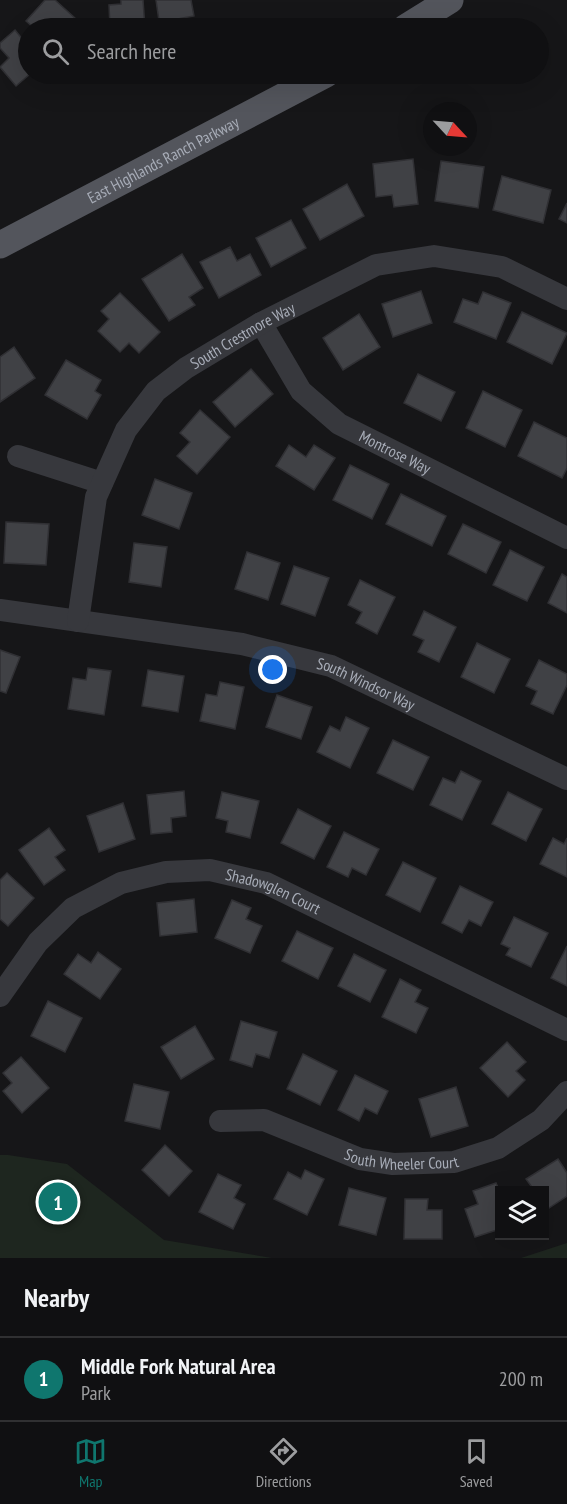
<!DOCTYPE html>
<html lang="en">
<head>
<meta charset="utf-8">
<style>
  body { margin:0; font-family:"PT Sans Narrow",sans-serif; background:#1e1e20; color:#f1f3f6 }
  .controls { position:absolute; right:18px; bottom:18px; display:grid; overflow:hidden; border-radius:0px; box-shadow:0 6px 24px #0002 }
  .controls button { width:54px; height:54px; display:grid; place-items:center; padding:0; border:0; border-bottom:2px solid #303032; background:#101012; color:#f1f3f6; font:30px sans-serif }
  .compass { position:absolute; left:423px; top:102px; width:54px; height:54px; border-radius:50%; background:#101012; box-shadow:0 6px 24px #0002; rotate:116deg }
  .you { position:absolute; left:273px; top:670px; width:21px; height:21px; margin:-15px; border:4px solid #fff; border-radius:50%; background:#1a73e8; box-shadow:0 0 0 9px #1a73e833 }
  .badge { display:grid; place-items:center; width:39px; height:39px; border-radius:50%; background:#0f766e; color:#fff; font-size:20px; font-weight:700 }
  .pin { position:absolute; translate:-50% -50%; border:3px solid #fff; box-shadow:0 2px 6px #0006 }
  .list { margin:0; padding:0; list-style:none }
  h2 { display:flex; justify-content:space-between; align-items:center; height:78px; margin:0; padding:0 24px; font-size:26px }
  h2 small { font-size:20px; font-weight:400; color:#9c9d9f }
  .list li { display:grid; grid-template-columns:39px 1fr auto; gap:18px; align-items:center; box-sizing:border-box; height:84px; padding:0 24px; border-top:2px solid #303032 }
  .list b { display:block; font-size:22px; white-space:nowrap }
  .list p { margin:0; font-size:20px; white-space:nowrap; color:#9c9d9f }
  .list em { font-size:20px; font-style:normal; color:#9c9d9f }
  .icon { flex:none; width:33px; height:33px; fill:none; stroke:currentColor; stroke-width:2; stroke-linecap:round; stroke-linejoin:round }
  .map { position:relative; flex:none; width:567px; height:1258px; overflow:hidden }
  .search { position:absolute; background:#101012; box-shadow:0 6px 24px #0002; left:18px; right:18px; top:18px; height:66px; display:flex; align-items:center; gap:15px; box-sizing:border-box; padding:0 21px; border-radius:33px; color:#9c9d9f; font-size:22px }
  .sheet { height:162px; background:#101012 }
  nav { display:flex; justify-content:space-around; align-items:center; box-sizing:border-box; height:84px; border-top:2px solid #303032; background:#101012; font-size:16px; color:#9c9d9f }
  nav a { display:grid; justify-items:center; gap:3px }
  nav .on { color:#0f766e }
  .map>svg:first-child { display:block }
  .green { fill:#1e261f }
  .building { fill:#404145; stroke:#303034; stroke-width:1.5 }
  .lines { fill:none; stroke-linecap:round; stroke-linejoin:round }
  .minor { stroke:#37383d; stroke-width:22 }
  .major { stroke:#53555c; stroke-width:27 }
  .labels { text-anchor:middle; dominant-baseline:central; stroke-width:6; stroke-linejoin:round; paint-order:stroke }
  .street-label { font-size:16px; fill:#a8adb8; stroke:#111113 }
</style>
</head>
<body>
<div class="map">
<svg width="567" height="1258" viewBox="0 0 567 1258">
  <rect width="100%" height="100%" fill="#161618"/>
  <g class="green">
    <path d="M8,1155L67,1164L164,1240L272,1258H0V1155Z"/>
    <path d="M567,1243V1258H521Z"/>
  </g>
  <g class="building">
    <path d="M45,0H55L76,19L67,28H34L26,21Z"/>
    <path d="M121,0H143L145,28H110L109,5L121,4Z"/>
    <path d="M156,0H191L194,16L177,19L179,28H160Z"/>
    <path d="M15,30L28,46L30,74L16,86L0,67L9,58L0,48V43Z"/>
    <path d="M413,159L418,204L394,207L392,195L376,197L373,164Z"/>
    <path d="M441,161L484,167L478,208L435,201Z"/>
    <path d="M502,176L551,190L543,223L493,210Z"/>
    <path d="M347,184L364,216L320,240L303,209Z"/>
    <path d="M567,203V223L559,219Z"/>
    <path d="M291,220L306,248L271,267L256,238Z"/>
    <path d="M230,247L237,261L250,254L261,275L219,298L200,262Z"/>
    <path d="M182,254L203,288L189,297L195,305L169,321L142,279Z"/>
    <path d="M421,291L432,323L393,337L382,304Z"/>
    <path d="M483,292L511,303L496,339L454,322L463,299L478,304Z"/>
    <path d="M120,293L160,332L139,353L129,343L120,352L98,331L109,319L101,311Z"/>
    <path d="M522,312L567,333L552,364L507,342Z"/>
    <path d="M359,314L380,347L343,370L323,338Z"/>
    <path d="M14,347L35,378L0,402V357Z"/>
    <path d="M66,360L101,380L95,391L101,395L87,419L45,395Z"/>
    <path d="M251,369L273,394L235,427L213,402Z"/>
    <path d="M418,374L455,392L441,421L404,403Z"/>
    <path d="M483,391L522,410L505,447L466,428Z"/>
    <path d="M200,410L230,437L197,474L177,456L190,442L180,433Z"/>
    <path d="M534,422L567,438V468L562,478L518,456Z"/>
    <path d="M289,445L306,457L314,445L335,458L314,490L276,466Z"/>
    <path d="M350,465L389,484L372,519L333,500Z"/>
    <path d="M155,479L192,493L179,529L142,515Z"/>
    <path d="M401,494L446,516L432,546L386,524Z"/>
    <path d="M6,522L49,524L46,565L4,563Z"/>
    <path d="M463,524L501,542L486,573L448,554Z"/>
    <path d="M134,543L167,547L161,587L129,582Z"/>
    <path d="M510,550L544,567L527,601L493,585Z"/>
    <path d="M247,552L280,563L268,600L235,589Z"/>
    <path d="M294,566L329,578L315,616L281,604Z"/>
    <path d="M562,574L567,577V613L548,603Z"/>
    <path d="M360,580L395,597L377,634L356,623L362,612L348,605Z"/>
    <path d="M424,611L456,627L439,662L418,652L424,640L413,635Z"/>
    <path d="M477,643L510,659L494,693L461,677Z"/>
    <path d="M0,650L20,657L6,693L0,691Z"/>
    <path d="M539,660L567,674V685L553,714L531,704L537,691L526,686Z"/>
    <path d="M88,668L111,671L104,715L68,709L73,678L86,680Z"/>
    <path d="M148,670L184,676L178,712L142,706Z"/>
    <path d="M220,682L244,687L235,729L200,721L206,694L217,696Z"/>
    <path d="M277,695L312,707L301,739L266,727Z"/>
    <path d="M346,717L369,728L350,768L317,752L330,726L340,731Z"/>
    <path d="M393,740L429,757L413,790L377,773Z"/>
    <path d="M461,771L481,781L462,820L430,805L443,778L455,783Z"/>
    <path d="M184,791L186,816L171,818L172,832L151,834L147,795Z"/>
    <path d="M222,792L259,801L250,838L226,832L228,821L216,818Z"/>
    <path d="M508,792L542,809L526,841L492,824Z"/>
    <path d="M123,803L135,839L99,852L87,816Z"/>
    <path d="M298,809L331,826L314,859L281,843Z"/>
    <path d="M49,828L65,850L55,857L65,870L44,885L19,850Z"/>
    <path d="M344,832L379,849L366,875L352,868L348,877L327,867Z"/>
    <path d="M553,838L564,844L567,838V877L540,864Z"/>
    <path d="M403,862L436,878L420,912L386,895Z"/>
    <path d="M7,873L34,898L8,926L0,919V880Z"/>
    <path d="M460,886L493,902L481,926L469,920L462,933L442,923Z"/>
    <path d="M194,899L197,932L160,936L157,903Z"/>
    <path d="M232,900L251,908L246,919L262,926L250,953L215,938Z"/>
    <path d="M514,917L548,933L531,967L506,955L510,948L501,944Z"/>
    <path d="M297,931L333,948L318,979L282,961Z"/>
    <path d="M567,946V986L551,978Z"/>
    <path d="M98,952L121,969L100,999L64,974L78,954L91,963Z"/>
    <path d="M354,954L386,970L370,1002L338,986Z"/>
    <path d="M400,979L421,990L415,1002L428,1008L416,1033L382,1017Z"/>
    <path d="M48,1001L82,1018L65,1052L31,1036Z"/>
    <path d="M241,1021L277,1032L269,1058L256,1054L252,1067L230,1060Z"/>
    <path d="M195,1026L214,1059L181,1079L161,1047Z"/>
    <path d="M507,1042L526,1062L516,1071L525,1080L508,1097L480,1068Z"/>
    <path d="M303,1054L337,1071L320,1105L287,1089Z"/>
    <path d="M21,1057L49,1088L22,1113L3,1091L12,1083L3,1073Z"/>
    <path d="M355,1075L388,1091L377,1114L365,1108L359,1121L338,1110Z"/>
    <path d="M134,1084L169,1092L160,1129L125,1121Z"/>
    <path d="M456,1087L468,1126L431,1137L419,1099Z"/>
    <path d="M165,1145L192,1171L169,1196L142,1170Z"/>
    <path d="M558,1159L567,1173V1196L546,1210L544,1190H534L526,1179Z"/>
    <path d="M305,1170L324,1179L307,1215L274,1199L288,1172L301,1179Z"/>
    <path d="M218,1174L241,1185L234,1198L245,1204L233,1229L199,1212Z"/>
    <path d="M496,1183L500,1192V1229L475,1237L465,1209L478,1204L473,1191Z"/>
    <path d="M349,1188L386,1198L376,1235L339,1225Z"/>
    <path d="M405,1199H428L427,1210H442V1239H404Z"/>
  </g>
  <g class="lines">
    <g class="minor">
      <path id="s1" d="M261,323L301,391L339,424L567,538"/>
      <path d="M18,456L102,483"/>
      <path id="s2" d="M0,610L242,644L331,666L567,779"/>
      <path id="s3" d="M78,621L96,497L126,430L156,391L186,368L261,323L376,265L434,256L502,267L567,299"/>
      <path id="s4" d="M0,996L38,942L73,908L121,883L166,872L210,870L266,883L567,1030"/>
      <path id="s5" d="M220,1121L264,1120L360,1159L393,1164L454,1162L498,1148L541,1120L567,1092"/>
    </g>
    <g class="major">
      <path d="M405,28L450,0"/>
      <path id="s6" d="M0,245L326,74"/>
    </g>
  </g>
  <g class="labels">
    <g class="street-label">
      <text stroke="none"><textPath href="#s6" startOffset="184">East Highlands Ranch Parkway</textPath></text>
      <text stroke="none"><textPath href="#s3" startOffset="351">South Crestmore Way</textPath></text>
      <text stroke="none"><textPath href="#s1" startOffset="192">Montrose Way</textPath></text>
      <text stroke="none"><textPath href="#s2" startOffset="375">South Windsor Way</textPath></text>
      <text stroke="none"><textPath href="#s4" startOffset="326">Shadowglen Court</textPath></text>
      <text stroke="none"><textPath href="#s5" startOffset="189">South Wheeler Court</textPath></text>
    </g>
  </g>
</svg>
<div class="controls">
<button><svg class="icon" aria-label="layers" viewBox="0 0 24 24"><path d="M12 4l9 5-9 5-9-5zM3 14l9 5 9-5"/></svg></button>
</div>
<svg class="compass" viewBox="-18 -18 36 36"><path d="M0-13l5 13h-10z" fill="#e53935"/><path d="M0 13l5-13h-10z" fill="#9c9d9f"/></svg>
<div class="you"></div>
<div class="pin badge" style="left:58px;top:1202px">1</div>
<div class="search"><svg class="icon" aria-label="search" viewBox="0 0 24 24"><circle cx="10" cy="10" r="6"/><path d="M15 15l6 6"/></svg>Search here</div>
</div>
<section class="sheet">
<h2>Nearby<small></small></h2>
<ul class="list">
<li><span class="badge">1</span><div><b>Middle Fork Natural Area</b><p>Park</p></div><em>200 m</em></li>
</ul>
</section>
<nav>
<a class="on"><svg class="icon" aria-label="map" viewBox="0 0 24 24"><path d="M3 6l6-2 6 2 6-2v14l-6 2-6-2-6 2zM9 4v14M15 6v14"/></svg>Map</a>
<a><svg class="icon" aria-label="directions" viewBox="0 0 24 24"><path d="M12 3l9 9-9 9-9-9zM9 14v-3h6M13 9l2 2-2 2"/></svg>Directions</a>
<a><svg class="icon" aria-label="saved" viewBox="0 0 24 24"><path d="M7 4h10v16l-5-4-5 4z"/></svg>Saved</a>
</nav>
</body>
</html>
